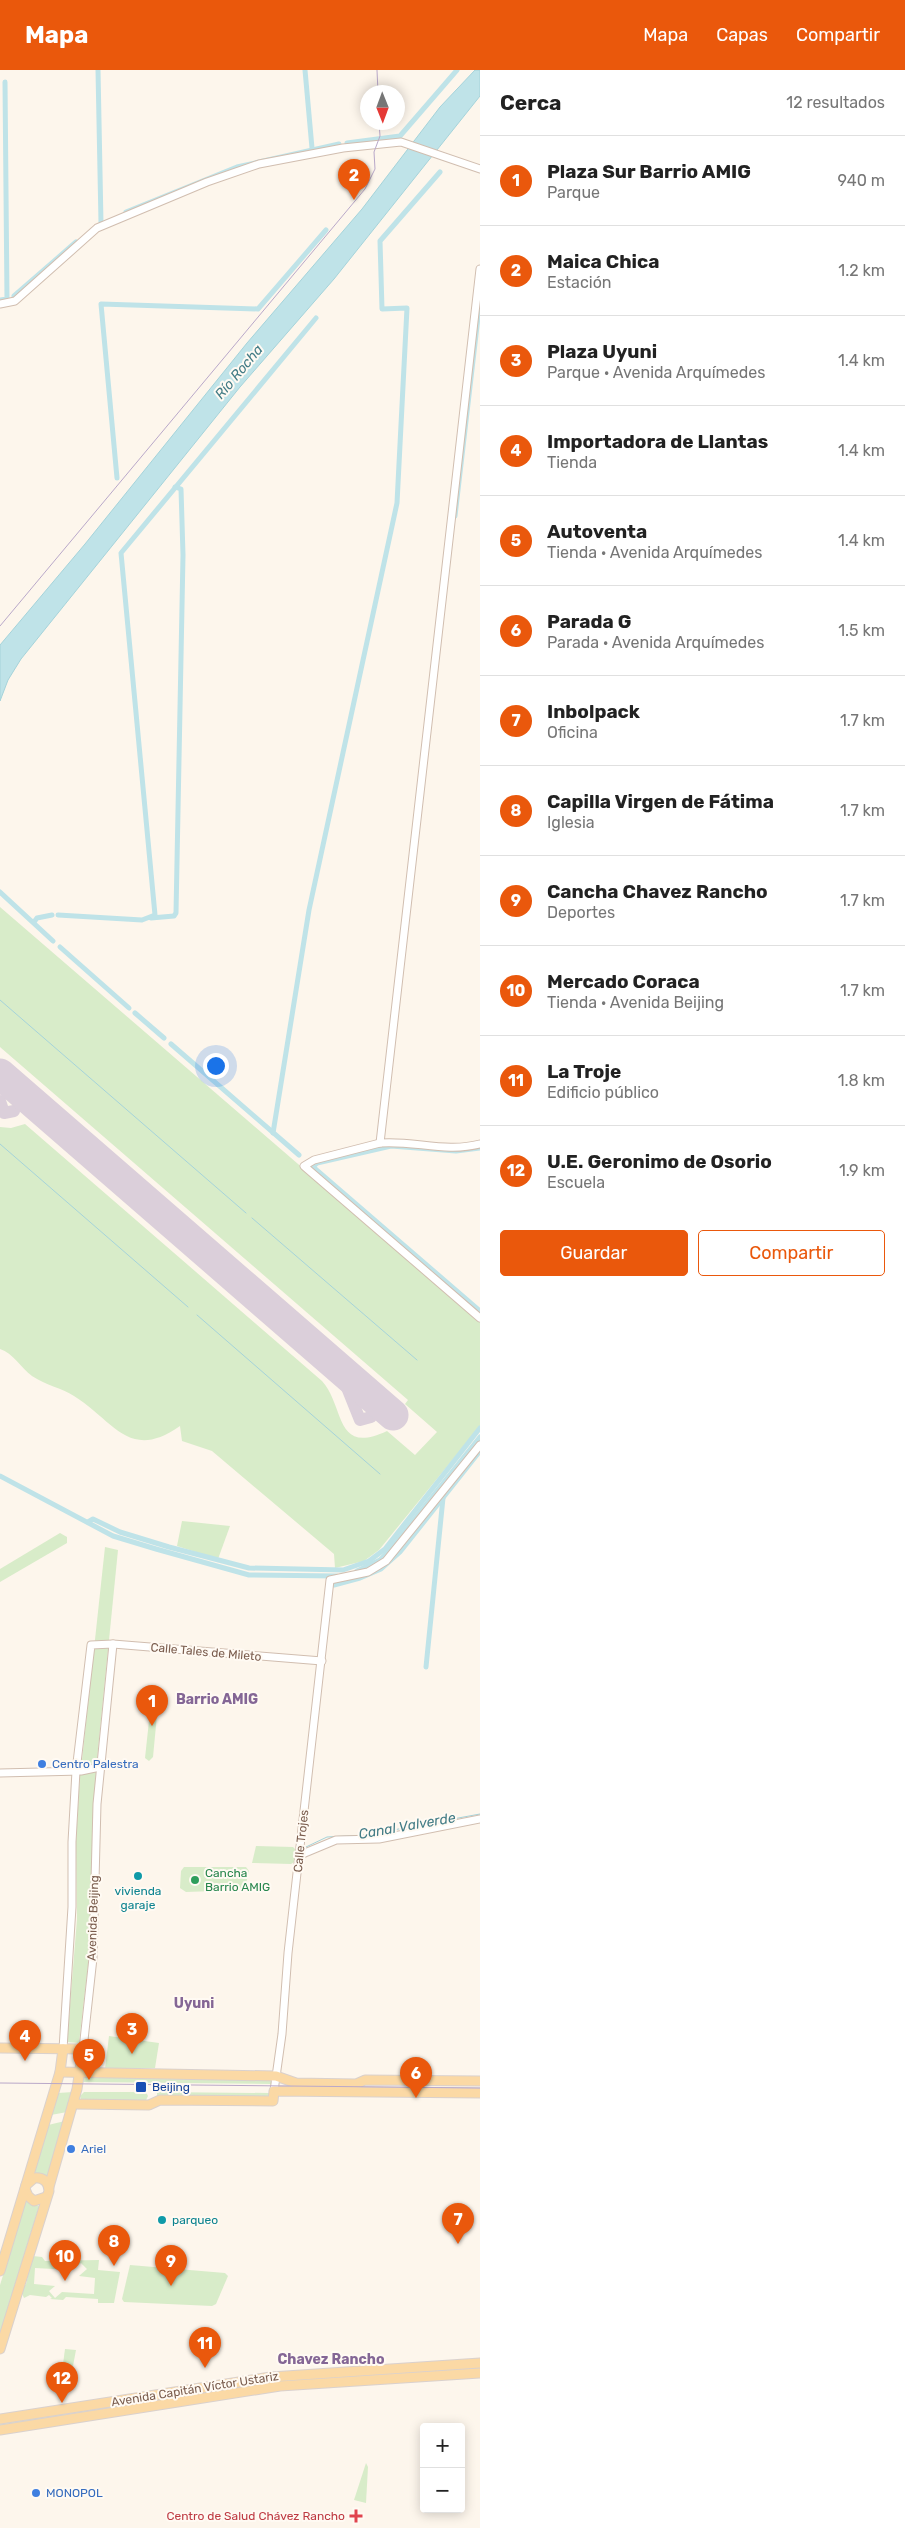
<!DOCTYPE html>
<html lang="es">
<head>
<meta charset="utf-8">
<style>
  body { margin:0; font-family:Rubik,sans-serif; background:#f2f2f2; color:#222 }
  .controls { position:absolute; right:15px; bottom:15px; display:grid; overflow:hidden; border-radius:5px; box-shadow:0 2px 12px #0003 }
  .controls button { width:45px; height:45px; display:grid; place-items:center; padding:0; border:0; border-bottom:1px solid #e0e0e0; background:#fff; color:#222; font:25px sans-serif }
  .compass { position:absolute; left:360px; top:15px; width:45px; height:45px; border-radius:50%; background:#fff; box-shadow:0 2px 12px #0003; rotate:179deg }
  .you { position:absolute; left:215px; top:995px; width:18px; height:18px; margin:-12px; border:4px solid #fff; border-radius:50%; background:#1a73e8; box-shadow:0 0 0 8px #1a73e833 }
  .badge { display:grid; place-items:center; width:32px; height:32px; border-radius:50%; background:#ea580c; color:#fff; font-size:16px; font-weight:700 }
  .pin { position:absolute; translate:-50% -41px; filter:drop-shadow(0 1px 2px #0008) }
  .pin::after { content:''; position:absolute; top:26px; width:18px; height:15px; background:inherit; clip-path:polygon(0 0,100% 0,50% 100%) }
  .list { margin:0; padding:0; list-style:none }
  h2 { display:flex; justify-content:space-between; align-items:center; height:65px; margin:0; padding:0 20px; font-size:21px }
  h2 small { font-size:16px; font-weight:400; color:#767676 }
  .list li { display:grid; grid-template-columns:32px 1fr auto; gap:15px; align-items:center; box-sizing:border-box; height:90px; padding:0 20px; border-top:1px solid #e0e0e0 }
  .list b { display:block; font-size:19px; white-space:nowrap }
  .list p { margin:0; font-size:16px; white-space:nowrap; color:#767676 }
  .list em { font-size:16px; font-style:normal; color:#767676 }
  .actions { display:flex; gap:10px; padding:15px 20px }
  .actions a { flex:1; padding:11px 0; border:1px solid #ea580c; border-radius:5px; text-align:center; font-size:18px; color:#ea580c }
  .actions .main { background:#ea580c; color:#fff }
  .map { position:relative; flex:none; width:480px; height:2458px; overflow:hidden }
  header { display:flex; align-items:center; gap:30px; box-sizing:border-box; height:70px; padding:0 25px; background:#ea580c; color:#fff }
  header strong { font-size:24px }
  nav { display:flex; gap:28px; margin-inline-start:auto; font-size:18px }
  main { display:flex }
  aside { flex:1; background:#fff }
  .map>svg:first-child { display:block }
  .green { fill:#d8ecc9; fill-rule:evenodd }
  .water { fill:#bfe3e8; stroke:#a5d3da }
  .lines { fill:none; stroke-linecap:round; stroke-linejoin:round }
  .stream { stroke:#a5d3da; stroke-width:1 }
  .canal { stroke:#bfe3e8; stroke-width:5 }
  .taxiway { stroke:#dbcfda; stroke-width:12 }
  .runway { stroke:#dbcfda; stroke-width:31 }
  .minor-casing { stroke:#d1beb0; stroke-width:9 }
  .major-casing { stroke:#dad1cd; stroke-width:11 }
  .minor { stroke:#fff; stroke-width:7 }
  .major { stroke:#fbd9a5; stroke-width:9 }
  .tram { stroke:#b9a8c9; stroke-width:1 }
  .shop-dot { fill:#3f7fe0; stroke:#fffaf3; stroke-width:2 }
  .culture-dot { fill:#0f9aa8; stroke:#fffaf3; stroke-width:2 }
  .leisure-dot { fill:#2e9e5b; stroke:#fffaf3; stroke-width:2 }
  .transit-dot { fill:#1a4fb4; stroke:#fffaf3; stroke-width:2 }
  .health-dot { fill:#e0444e; stroke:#fffaf3; stroke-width:2 }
  .labels { text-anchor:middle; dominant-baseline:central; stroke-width:4; stroke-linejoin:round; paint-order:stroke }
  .street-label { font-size:12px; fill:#7a5c4d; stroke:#fffaf3 }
  .shop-label { font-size:12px; fill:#366cbe; stroke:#fffaf3; text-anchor:start }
  .leisure-label { font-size:12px; fill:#27864d; stroke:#fffaf3; text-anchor:start }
  .culture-label { font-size:12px; fill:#0d838f; stroke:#fffaf3 }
  .transit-label { font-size:12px; fill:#164399; stroke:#fffaf3; text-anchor:start }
  .health-label { font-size:12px; fill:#be3a42; stroke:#fffaf3; text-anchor:end }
  .water-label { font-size:14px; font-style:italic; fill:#437c86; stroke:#fffaf3 }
  .neighbourhood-label { font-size:14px; font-weight:bold; fill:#846695; stroke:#fffaf3 }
</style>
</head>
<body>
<header>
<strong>Mapa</strong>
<nav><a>Mapa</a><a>Capas</a><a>Compartir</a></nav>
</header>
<main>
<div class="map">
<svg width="480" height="2458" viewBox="0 0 480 2458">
  <rect width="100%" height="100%" fill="#fdf6ec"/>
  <g class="green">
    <path d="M0,837L480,1251V1356L379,1480L364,1491L335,1498L334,1484L212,1381L182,1371L180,1356C129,1392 114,1351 74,1326C62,1318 45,1315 32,1306C21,1298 13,1283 0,1279V1057L11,1058L25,1054L322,1311C345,1336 334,1386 387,1361L415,1385L437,1362L405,1334L408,1330L0,977Z"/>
    <path d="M182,1451L230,1456L218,1489L177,1476Z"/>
    <path d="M60,1463L67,1467V1473L0,1512V1499Z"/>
    <path d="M105,1477L118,1480L97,1690L92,1696L81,1699Z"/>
    <path d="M155,1621L159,1624L153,1687L149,1691L145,1688L152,1623Z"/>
    <path d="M96,1702L89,1887L79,1973L67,1972L77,1849L76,1772L80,1704Z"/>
    <path d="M256,1776L293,1777L296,1780V1791L291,1794L252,1793Z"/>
    <path d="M184,1797H246L249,1801L245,1818L242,1820L186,1822L180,1818L181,1801Z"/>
    <path d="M109,1966L159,1973L155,1998L105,1999Z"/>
    <path d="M84,2005L271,2008V2014L83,2012Z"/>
    <path d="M73,2022L67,2042L51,2045L58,2023Z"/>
    <path d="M84,2022H146L148,2026L145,2032L81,2030L80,2026Z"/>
    <path d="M157,2022L270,2023V2028L157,2027Z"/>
    <path d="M65,2051L48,2108L41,2104H33L48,2055Z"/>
    <path d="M26,2131L39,2136L0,2263V2215Z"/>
    <path d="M33,2186L42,2187L45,2191L99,2190L98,2200L120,2202L114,2233H98V2229L66,2227L63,2230L50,2229L52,2228L49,2225L46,2227L30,2225L24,2228L21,2221L26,2214ZM81,2193L87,2199L79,2206L95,2208L94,2224L62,2222L55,2228L49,2221L55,2216L34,2214L35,2198L72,2200Z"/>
    <path d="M130,2195L225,2203L228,2206L216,2234L212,2236L124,2232L122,2229Z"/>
    <path d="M65,2279L76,2280L73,2296L63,2294Z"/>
    <path d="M304,2308V2311L151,2332L150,2331V2329Z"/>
    <path d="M137,2331V2335L0,2357V2352Z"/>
    <path d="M366,2393L368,2397L366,2433L354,2430Z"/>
  </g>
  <path class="water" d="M475,0H480V26L334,209L240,317L21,589L8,610L0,631V575L85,474L247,273L362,139L440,37Z"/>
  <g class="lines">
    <g class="stream">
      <path d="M0,930L246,1143"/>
      <path d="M0,1074L188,1237"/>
      <path d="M252,1148L417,1290"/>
      <path d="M197,1245L380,1404"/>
      <path d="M306,1777L327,1767L366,1765L480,1744"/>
    </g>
    <g class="canal">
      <path d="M98,0L101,153"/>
      <path d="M305,0L312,78"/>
      <path d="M347,73L400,66L457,0"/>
      <path d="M126,142L237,97L339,74"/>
      <path d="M14,226L76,172"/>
      <path d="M0,230L7,229L5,12"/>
      <path d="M117,408L101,234L258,239L326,160"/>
      <path d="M455,446L480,230"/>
      <path d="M0,822L53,871"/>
      <path d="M58,845L142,850L155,845L121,483L316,248"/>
      <path d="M151,848L174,846L176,843L183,485L181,419L175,417"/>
      <path d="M34,852L37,848L52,845"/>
      <path d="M60,877L129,938"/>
      <path d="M135,943L164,968"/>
      <path d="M171,974L299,1085"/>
      <path d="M273,1063L309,840L397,433L407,238L382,239L380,171L440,102"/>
      <path d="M480,1078L456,1081L391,1076L317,1093L313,1097L480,1241"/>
      <path d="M0,1406L113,1466L156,1479L249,1505L337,1506"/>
      <path d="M88,1452L93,1449L120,1462L169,1477L249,1498L343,1500L369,1491L385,1479L480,1358"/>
      <path d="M357,1501L380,1490L389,1481L480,1367"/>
      <path d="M334,1515L360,1508L381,1499L400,1482L480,1381"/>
      <path d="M426,1597L443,1428"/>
    </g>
    <g class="taxiway">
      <path d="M0,1031L4,1043L14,1041"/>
      <path d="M340,1300L360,1350L371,1347"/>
    </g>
    <path class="runway" d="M0,1004L393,1345"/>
    <defs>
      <g id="minor">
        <path d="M0,234L15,231L97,158L207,112L259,94L343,78L401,72L480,99"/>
        <path d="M380,1073L480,199"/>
        <path d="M480,1074C446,1083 413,1070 380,1073L314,1090L304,1096L480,1248"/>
        <path d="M0,1703L81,1701L100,1697"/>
        <path d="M300,1785L336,1770L379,1769L480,1749"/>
        <path d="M63,1979L72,1837V1772L76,1701L91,1575L113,1574L322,1591"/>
        <path d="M83,1979L93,1888L97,1734L113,1574"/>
        <path d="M274,2021L282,1964L288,1883L330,1510L368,1502L386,1491L480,1375"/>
      </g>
      <g id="major">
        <path d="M0,1978L83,1979L77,2019L49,2117"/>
        <path d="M60,2002L276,2006L296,2013L356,2014L365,2010L480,2011"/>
        <path d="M73,2034L149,2035L160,2030L273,2031L274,2021L480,2023"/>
        <path d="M25,2119L28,2126L34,2131L46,2127"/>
        <path d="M0,2201L60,2002L63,1979"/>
        <path d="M0,2279L49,2121C49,2112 43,2107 34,2108L26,2115"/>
        <path d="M0,2349L271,2307L480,2293"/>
        <path d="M0,2360L280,2316L480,2303"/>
      </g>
    </defs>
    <use href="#minor" class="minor-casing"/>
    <use href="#major" class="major-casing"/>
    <use href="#minor" class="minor"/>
    <use href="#major" class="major"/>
    <g class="tram">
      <path d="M377,0L378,22"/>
      <path d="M0,556L365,119L375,99L374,82L380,66L379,52"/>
      <path d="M0,2013L480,2018"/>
    </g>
  </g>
  <g class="shop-dot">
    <circle cx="42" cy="1694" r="5"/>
    <circle cx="71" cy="2079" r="5"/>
    <circle cx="36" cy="2423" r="5"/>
  </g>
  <g class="culture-dot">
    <circle cx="138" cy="1806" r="5"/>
    <circle cx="162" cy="2150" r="5"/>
  </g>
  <circle class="leisure-dot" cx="195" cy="1810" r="5"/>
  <rect class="transit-dot" x="135" y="2011" width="12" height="12" rx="2.5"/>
  <path class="health-dot" d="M353.5 2438.5h5v5h5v5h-5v5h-5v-5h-5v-5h5z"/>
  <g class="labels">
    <g class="street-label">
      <text transform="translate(206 1582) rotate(5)">Calle Tales de Mileto</text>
      <text transform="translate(301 1771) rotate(-84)">Calle Trojes</text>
      <text transform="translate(93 1848) rotate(-88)">Avenida Beijing</text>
      <text transform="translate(195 2319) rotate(-9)">Avenida Capitán Víctor Ustariz</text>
    </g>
    <g class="shop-label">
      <text x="52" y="1694">Centro Palestra</text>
      <text x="81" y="2079">Ariel</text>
      <text x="46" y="2423">MONOPOL</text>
    </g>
    <g class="leisure-label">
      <text x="205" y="1803">Cancha<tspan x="205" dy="14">Barrio AMIG</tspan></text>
    </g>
    <g class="culture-label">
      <text x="138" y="1821">vivienda<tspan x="138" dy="14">garaje</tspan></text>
      <text x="172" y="2150" text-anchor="start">parqueo</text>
    </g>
    <g class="transit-label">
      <text x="152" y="2017">Beijing</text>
    </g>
    <g class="health-label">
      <text x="345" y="2446">Centro de Salud Chávez Rancho</text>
    </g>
    <g class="water-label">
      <text transform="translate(239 302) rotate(-50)">Río Rocha</text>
      <text transform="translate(407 1756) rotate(-10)">Canal Valverde</text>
    </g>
    <g class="neighbourhood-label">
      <text x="217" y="1629">Barrio AMIG</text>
      <text x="194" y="1933">Uyuni</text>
      <text x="331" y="2289">Chavez Rancho</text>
    </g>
  </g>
</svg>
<div class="controls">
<button>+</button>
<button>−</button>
</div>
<svg class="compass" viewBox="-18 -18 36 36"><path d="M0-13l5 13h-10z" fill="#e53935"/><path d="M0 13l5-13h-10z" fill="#767676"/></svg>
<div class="you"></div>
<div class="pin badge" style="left:152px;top:1656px">1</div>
<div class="pin badge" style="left:354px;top:130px">2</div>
<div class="pin badge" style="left:132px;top:1984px">3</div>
<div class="pin badge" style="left:25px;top:1991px">4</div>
<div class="pin badge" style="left:89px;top:2010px">5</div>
<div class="pin badge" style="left:416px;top:2028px">6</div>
<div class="pin badge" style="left:458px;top:2174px">7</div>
<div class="pin badge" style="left:114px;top:2196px">8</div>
<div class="pin badge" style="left:171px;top:2216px">9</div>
<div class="pin badge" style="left:65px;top:2211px">10</div>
<div class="pin badge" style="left:205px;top:2298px">11</div>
<div class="pin badge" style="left:62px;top:2333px">12</div>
</div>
<aside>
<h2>Cerca<small>12 resultados</small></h2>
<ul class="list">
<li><span class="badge">1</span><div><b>Plaza Sur Barrio AMIG</b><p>Parque</p></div><em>940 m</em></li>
<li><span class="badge">2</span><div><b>Maica Chica</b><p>Estación</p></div><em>1.2 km</em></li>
<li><span class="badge">3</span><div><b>Plaza Uyuni</b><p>Parque · Avenida Arquímedes</p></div><em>1.4 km</em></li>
<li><span class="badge">4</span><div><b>Importadora de Llantas</b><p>Tienda</p></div><em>1.4 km</em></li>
<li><span class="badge">5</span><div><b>Autoventa</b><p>Tienda · Avenida Arquímedes</p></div><em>1.4 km</em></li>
<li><span class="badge">6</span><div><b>Parada G</b><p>Parada · Avenida Arquímedes</p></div><em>1.5 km</em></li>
<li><span class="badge">7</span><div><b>Inbolpack</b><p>Oficina</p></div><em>1.7 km</em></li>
<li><span class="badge">8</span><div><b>Capilla Virgen de Fátima</b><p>Iglesia</p></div><em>1.7 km</em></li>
<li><span class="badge">9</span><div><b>Cancha Chavez Rancho</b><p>Deportes</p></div><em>1.7 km</em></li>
<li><span class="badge">10</span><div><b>Mercado Coraca</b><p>Tienda · Avenida Beijing</p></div><em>1.7 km</em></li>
<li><span class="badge">11</span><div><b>La Troje</b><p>Edificio público</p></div><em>1.8 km</em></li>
<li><span class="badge">12</span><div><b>U.E. Geronimo de Osorio</b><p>Escuela</p></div><em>1.9 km</em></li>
</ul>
<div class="actions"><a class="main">Guardar</a><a>Compartir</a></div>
</aside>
</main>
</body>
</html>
